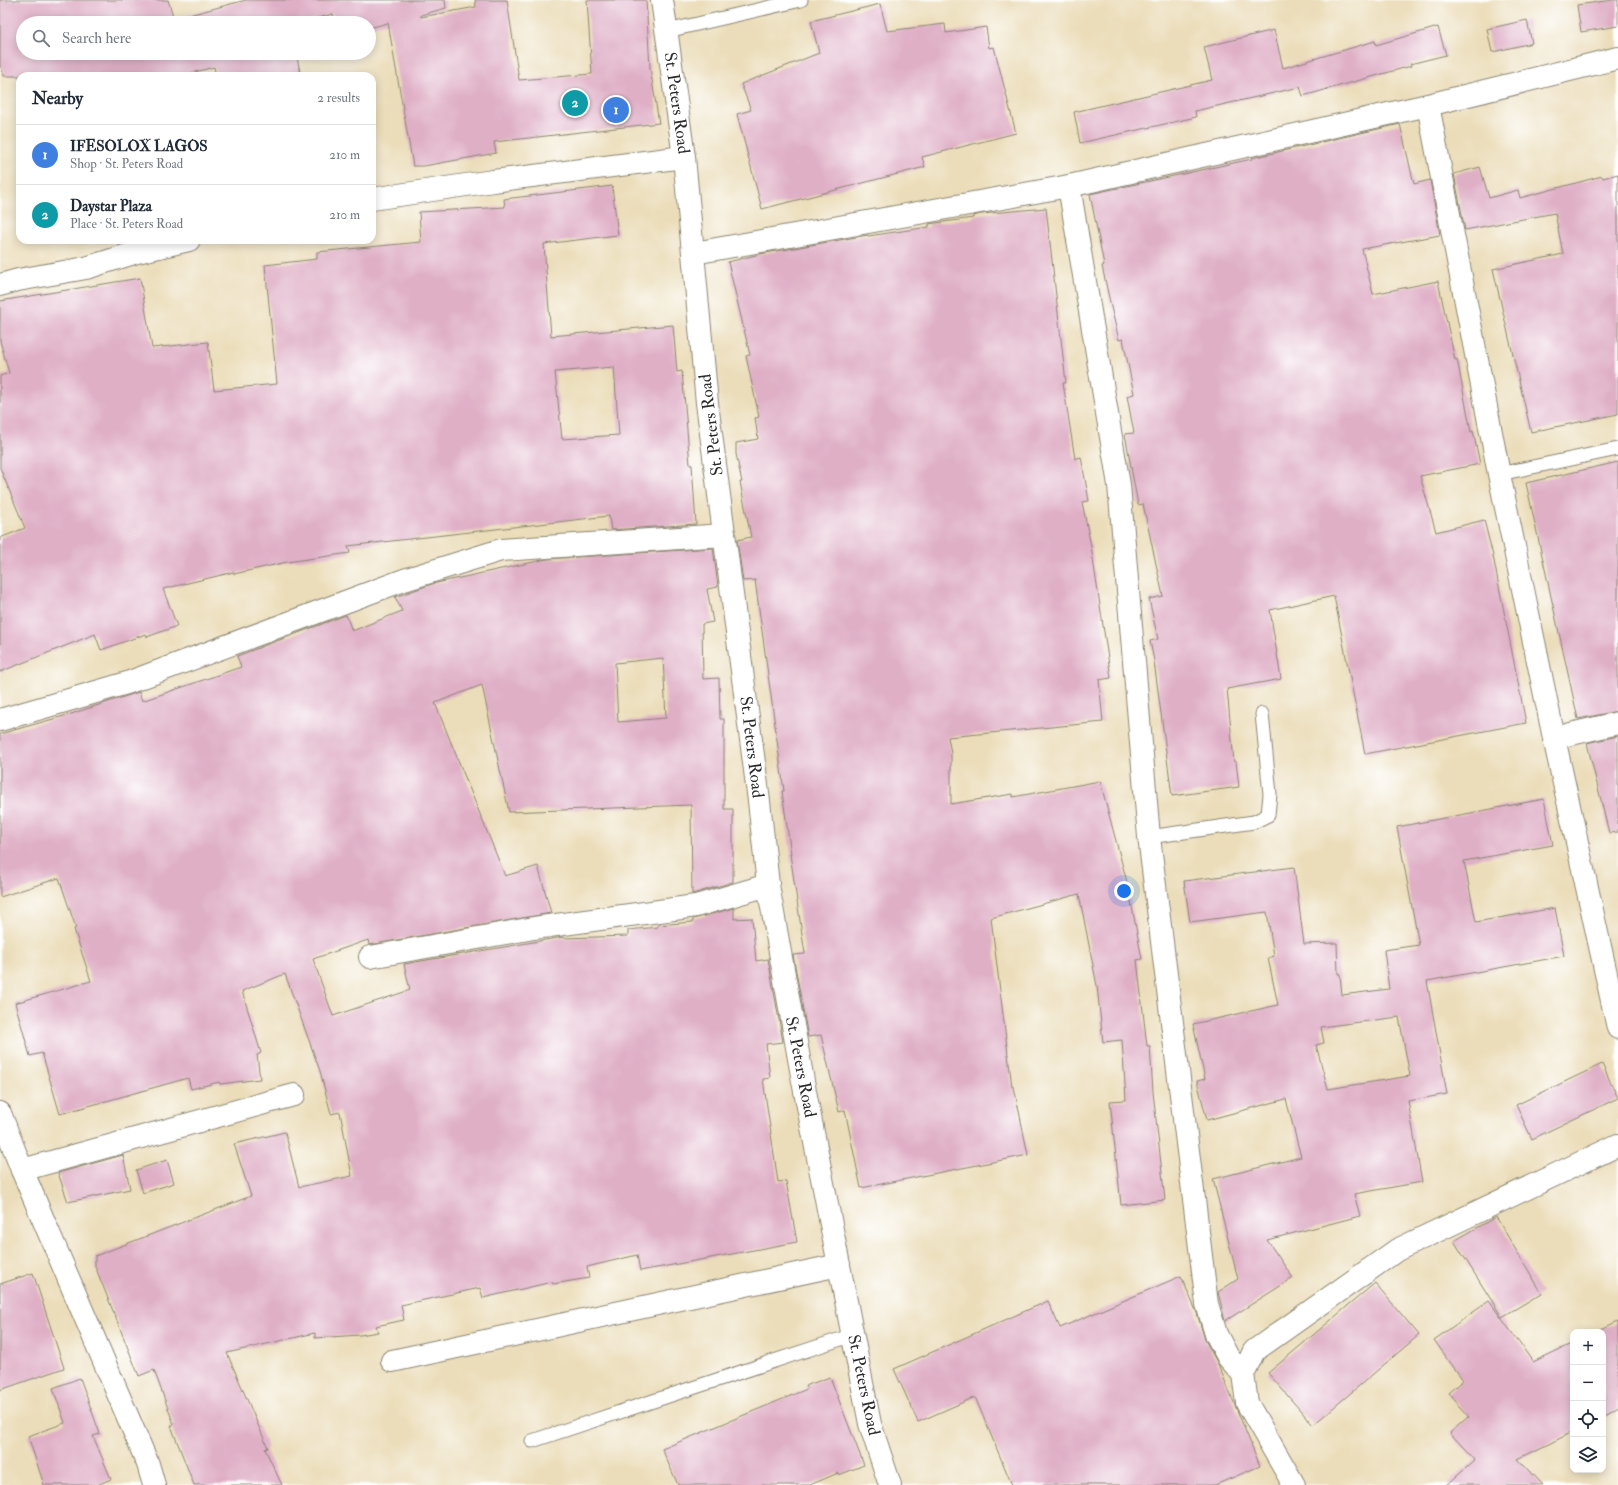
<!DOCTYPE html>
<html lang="en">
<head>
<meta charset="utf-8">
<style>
  body { margin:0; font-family:"IM FELL Double Pica",serif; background:#f2f2f3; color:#1f2937 }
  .controls { position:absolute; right:12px; bottom:12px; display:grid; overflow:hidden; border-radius:8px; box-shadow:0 2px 10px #0003 }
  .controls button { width:36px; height:36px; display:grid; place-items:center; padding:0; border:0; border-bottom:1px solid #e0e1e3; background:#fff; color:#1f2937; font:20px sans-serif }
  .you { position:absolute; left:1124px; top:891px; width:14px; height:14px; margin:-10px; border:3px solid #fff; border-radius:50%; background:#1a73e8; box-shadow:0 0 0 6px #1a73e833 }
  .badge { display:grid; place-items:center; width:26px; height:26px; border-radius:50%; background:#111827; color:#fff; font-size:13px; font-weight:700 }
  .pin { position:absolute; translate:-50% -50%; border:2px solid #fff; box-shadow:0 1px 4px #0006 }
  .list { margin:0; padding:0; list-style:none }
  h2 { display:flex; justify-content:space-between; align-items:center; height:52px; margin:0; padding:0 16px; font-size:17px }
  h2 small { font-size:13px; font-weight:400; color:#747a83 }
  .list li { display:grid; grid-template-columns:26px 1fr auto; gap:12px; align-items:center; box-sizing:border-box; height:60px; padding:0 16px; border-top:1px solid #e0e1e3 }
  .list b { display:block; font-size:15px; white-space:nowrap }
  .list p { margin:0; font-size:13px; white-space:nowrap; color:#747a83 }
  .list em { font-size:13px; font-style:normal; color:#747a83 }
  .icon { flex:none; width:22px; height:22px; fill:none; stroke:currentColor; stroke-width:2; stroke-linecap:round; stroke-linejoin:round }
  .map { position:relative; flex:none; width:1618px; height:1485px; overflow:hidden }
  .search { position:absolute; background:#fff; box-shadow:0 2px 10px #0003; left:16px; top:16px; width:360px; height:44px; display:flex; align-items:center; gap:10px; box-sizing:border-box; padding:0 14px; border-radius:22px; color:#747a83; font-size:15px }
  .panel { position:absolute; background:#fff; box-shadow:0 2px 10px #0003; left:16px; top:72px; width:360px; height:172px; border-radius:12px }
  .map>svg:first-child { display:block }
  .building { fill:#dfafc6; fill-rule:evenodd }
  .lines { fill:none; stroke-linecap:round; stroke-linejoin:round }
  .lane-casing { stroke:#8b8472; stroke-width:15 }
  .street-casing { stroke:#8b8472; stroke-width:24 }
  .lane { stroke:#fff; stroke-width:13 }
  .street { stroke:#fff; stroke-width:22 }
  .labels { text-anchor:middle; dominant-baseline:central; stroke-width:3.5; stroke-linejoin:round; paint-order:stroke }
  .street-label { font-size:17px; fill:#2b2b2b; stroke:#fff }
</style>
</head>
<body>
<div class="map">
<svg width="1618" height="1485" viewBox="0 0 1618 1485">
  <rect width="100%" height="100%" fill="#fff"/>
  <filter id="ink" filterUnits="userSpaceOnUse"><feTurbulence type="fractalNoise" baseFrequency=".025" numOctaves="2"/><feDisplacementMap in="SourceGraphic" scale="8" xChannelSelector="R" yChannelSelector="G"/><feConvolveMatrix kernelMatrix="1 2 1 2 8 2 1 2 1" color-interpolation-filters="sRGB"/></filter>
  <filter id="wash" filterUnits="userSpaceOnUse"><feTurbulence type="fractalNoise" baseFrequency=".012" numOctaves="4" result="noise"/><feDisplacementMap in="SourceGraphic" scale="16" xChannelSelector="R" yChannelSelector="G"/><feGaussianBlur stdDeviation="0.9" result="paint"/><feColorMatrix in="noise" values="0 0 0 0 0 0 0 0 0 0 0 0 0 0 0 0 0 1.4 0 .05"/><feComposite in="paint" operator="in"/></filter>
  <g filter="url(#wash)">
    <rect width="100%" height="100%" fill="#ebddb9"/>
    <g id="blocks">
      <g class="building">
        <path d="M0,0H168L174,19L246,0H445L446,8L421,15V17L476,7L475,0H507L519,80L592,74L587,0H646L650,68L659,123L494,142L496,153L424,166H413L388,23L369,28V23H335L333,14L299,23H23V53H296L301,76H216L214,67L180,76H4L0,65Z"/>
        <path d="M1613,0H1618V26L1581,32L1577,5Z"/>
        <path d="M880,4L887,31L945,24L946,33L986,27L989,48L994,47L1016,133L922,157L925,167L762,209L737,114L751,110L741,84L819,53L811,21Z"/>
        <path d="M1527,20L1532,43L1492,52L1487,29Z"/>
        <path d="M1438,27L1446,55L1410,64L1411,66L1303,96L1300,87L1195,111L1196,117L1080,143L1074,112L1212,80L1204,47L1274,30L1283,68L1375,41L1376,45Z"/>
        <path d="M1400,124L1414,184L1430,180L1440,235L1362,249L1373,294L1438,281L1455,360L1457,359L1471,432L1473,431L1480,464L1420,476L1436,532L1484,520L1493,556L1526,723L1365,754L1334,596L1270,610L1281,679L1227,689L1234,762H1236L1239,787L1172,796L1154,661L1150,641L1158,639L1149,599L1163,596L1143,504L1138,505L1125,434L1134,433L1127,396L1134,394L1123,339L1119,340L1111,307L1102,266L1104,265L1090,194L1252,159V158Z"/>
        <path d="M1480,167L1489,198L1518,190L1520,198L1602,176L1603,178L1618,174V414L1531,432L1493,269L1563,254L1555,213L1465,230L1454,174Z"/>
        <path d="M612,186L618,235L544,244L551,336L673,325L677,372L682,371L690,465H692L696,524L611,530L609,516L348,546L350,553L287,562L234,574V572L163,589L177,626L147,637L146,634L101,650L95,634L0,672V538L25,528L0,468V376L9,373L0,341V301L140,278L152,348L208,342L214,390L277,384L265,265L317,259V252L421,242L419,212L505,207L504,199ZM614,367L619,435L562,439L555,372Z"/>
        <path d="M1046,208L1066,383H1063L1075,459L1081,457L1089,501L1082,502L1091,546L1111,678L1099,680L1103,722L948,737L951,753V804L1013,794V797L1100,781L1128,886L1142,959L1137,960L1147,1046H1150L1153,1092L1165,1200L1121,1205L1110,1101L1126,1100L1122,1040L1103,1042L1097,986L1079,894L991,918L1012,1087H1014L1028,1155L861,1188L845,1110L839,1112L821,1035L808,1037L793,955L805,954L790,854H791L782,791H784L755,580L743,581L737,540L751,537L740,482H742L736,454V443L758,439L755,418L759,417L746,356L750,355L728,262L760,254L868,235V236L929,227V224L973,218V216L981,214Z"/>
        <path d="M1618,462V711L1578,719L1526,483Z"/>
        <path d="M713,548L718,587L707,589L713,622L702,624L703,679L719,678L720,719H724V809H733V882L692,894L691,805L509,812L482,685L435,703L505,876L538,866L551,913L369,945L368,940L313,959L333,1016L410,990L404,964L563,937V938L628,936V930L658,927L657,925L693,922V919L734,908V919L752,918L756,961L768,959L783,1042L766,1044L770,1078L763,1079L778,1182L786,1181L797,1242L640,1271L637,1255L587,1267L589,1278L553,1284L552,1282L483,1298L480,1288L401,1305L404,1320L376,1326L378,1332L360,1335L315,1338V1333L227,1353L268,1448L265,1449L282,1485H194L171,1426L174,1425L154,1370L139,1376L95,1266V1256L251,1196L234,1144L285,1132L299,1187L352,1176L340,1112L331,1114L320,1071L285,974L242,991L261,1053L257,1055L260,1079L220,1084L219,1082L191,1089L188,1078L60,1114L42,1053L30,1056L15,1003L91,981L74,929L76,928L59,878L0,897V734L71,714L139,692L142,701L241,667L237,656L346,615L352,631L402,611L395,597L432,584L547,559ZM663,658L666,718L618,722L615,663Z"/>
        <path d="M1618,736V832L1609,833L1587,743Z"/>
        <path d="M1544,799L1553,845L1464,861L1476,922L1555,908L1564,956L1427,981L1447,1094L1408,1101L1422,1182L1354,1194L1360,1216L1267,1240L1293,1278L1225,1321L1218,1292L1238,1279L1213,1179L1301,1157L1286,1099L1207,1120L1197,1081L1205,1079L1193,1024L1278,1005L1268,958L1274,956L1267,912L1190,922L1184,881L1294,867L1304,944L1337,943L1338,974H1340L1342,995L1389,989L1384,950L1419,945L1397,827ZM1399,1017L1410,1076L1328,1089L1316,1045L1324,1043L1321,1027Z"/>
        <path d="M1602,1064L1618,1098L1532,1139L1516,1105Z"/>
        <path d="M123,1155L130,1189L68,1202L58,1173Z"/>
        <path d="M167,1160L174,1183L143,1193L136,1170Z"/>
        <path d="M1496,1217L1542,1293L1502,1317L1454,1241Z"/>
        <path d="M33,1273L64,1368L0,1390V1284Z"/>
        <path d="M1181,1276L1197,1313L1205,1340L1218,1364L1260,1466L1215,1485H1012L975,1397L918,1422L894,1369L1048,1301L1060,1328Z"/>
        <path d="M1375,1283L1419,1335L1313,1425L1268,1373Z"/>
        <path d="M1489,1301L1533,1362L1573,1343V1432L1518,1459L1542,1485H1447L1475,1460L1450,1433L1469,1416L1448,1393L1463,1380L1434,1340Z"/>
        <path d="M1618,1321V1410L1603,1418V1332H1595Z"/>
        <path d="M830,1377L864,1465L839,1475L838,1473L810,1485H678L662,1449L807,1389L805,1386Z"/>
        <path d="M80,1378L100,1434L93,1436L111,1479L97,1485H44L28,1436L65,1423L53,1388Z"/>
      </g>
    </g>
  </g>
  <g filter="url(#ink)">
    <use href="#blocks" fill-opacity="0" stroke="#8b8472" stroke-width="1"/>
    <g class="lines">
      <defs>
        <g id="lane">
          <path d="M667,31L801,0"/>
          <path d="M1499,474L1618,449"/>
          <path d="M1149,837L1254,822L1268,815L1270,794L1262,714"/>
          <path d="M532,1441L853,1335"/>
        </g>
        <g id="street">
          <path d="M662,0L684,157L707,403L759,801L768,885L803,1081L870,1424L890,1485"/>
          <path d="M1428,105L1499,474L1554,738L1618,1028"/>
          <path d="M1069,186L1119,485L1149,837L1207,1304L1216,1334L1228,1357L1243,1374"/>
          <path d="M372,199L493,181L684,157"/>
          <path d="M694,253L1069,186L1428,105L1618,58"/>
          <path d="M0,285L18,280L86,268L137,252L189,240"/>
          <path d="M0,720L127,683L404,580L501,550L724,535"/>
          <path d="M1554,738L1618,723"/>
          <path d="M370,957L534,928L696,906L768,885"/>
          <path d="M0,1113L22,1170L148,1464L154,1485"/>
          <path d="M22,1170L294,1095"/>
          <path d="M392,1361L839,1265"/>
          <path d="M1294,1485L1247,1403L1243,1374L1254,1351L1397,1250L1618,1145"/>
        </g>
      </defs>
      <use href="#lane" class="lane-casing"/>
      <use href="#street" class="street-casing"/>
      <use href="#lane" class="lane"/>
      <use href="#street" class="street"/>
    </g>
  </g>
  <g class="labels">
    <g class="street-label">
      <text transform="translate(677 103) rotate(82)">St. Peters Road</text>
      <text transform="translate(711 425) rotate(-97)">St. Peters Road</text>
      <text transform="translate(752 747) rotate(83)">St. Peters Road</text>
      <text transform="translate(801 1067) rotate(79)">St. Peters Road</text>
      <text transform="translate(864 1385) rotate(78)">St. Peters Road</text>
    </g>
  </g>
</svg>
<div class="controls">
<button>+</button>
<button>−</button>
<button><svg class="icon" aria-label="locate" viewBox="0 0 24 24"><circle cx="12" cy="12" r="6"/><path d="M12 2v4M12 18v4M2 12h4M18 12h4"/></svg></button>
<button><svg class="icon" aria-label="layers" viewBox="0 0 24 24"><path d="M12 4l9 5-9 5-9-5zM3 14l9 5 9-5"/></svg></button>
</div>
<div class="you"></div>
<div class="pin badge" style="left:616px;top:110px;background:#3f7fe0">1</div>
<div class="pin badge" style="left:575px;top:103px;background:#0f9aa8">2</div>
<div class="search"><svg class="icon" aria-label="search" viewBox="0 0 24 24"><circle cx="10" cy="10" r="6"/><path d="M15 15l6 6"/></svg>Search here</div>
<section class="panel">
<h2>Nearby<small>2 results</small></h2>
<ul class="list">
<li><span class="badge" style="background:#3f7fe0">1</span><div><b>IFESOLOX LAGOS</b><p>Shop · St. Peters Road</p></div><em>210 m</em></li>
<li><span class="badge" style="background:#0f9aa8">2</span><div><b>Daystar Plaza</b><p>Place · St. Peters Road</p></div><em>210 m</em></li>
</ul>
</section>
</div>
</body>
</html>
